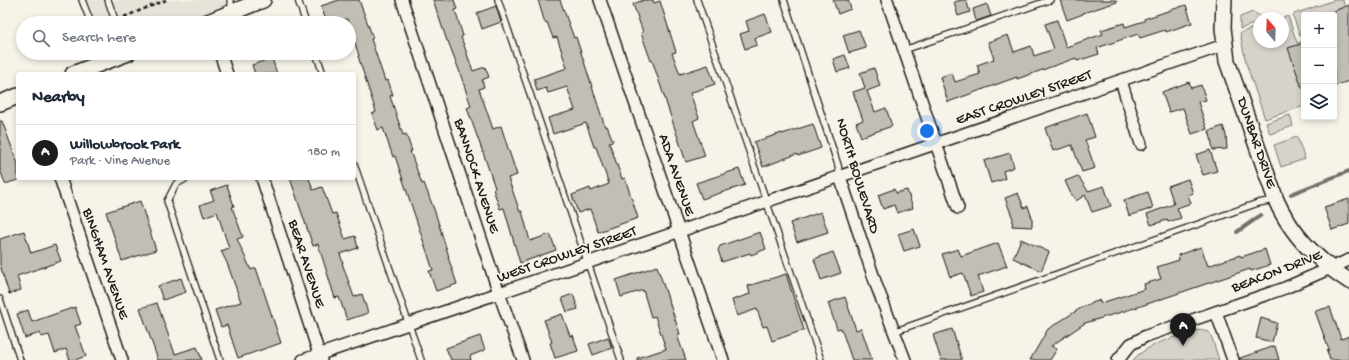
<!DOCTYPE html>
<html lang="en">
<head>
<meta charset="utf-8">
<style>
  body { margin:0; font-family:"Gochi Hand",sans-serif; background:#f2f2f3; color:#1f2937 }
  .controls { position:absolute; right:12px; top:12px; display:grid; overflow:hidden; border-radius:4px; box-shadow:0 2px 6px #0003 }
  .controls button { width:36px; height:36px; display:grid; place-items:center; padding:0; border:0; border-bottom:1px solid #e0e1e3; background:#fff; color:#1f2937; font:20px sans-serif }
  .compass { position:absolute; left:1253px; top:12px; width:36px; height:36px; border-radius:50%; background:#fff; box-shadow:0 2px 6px #0003; rotate:341deg }
  .you { position:absolute; left:927px; top:131px; width:14px; height:14px; margin:-10px; border:3px solid #fff; border-radius:50%; background:#1a73e8; box-shadow:0 0 0 6px #1a73e833 }
  .badge { display:grid; place-items:center; width:26px; height:26px; border-radius:50%; background:#1c1c1c; color:#fff; font-size:13px; font-weight:700 }
  .pin { position:absolute; translate:-50% -33px; filter:drop-shadow(0 1px 2px #0008) }
  .pin::after { content:''; position:absolute; top:21px; width:14px; height:12px; background:inherit; clip-path:polygon(0 0,100% 0,50% 100%) }
  .list { margin:0; padding:0; list-style:none }
  h2 { display:flex; justify-content:space-between; align-items:center; height:52px; margin:0; padding:0 16px; font-size:17px }
  h2 small { font-size:13px; font-weight:400; color:#747a83 }
  .list li { display:grid; grid-template-columns:26px 1fr auto; gap:12px; align-items:center; box-sizing:border-box; height:56px; padding:0 16px; border-top:1px solid #e0e1e3 }
  .list b { display:block; font-size:15px; white-space:nowrap }
  .list p { margin:0; font-size:13px; white-space:nowrap; color:#747a83 }
  .list em { font-size:13px; font-style:normal; color:#747a83 }
  .icon { flex:none; width:22px; height:22px; fill:none; stroke:currentColor; stroke-width:2; stroke-linecap:round; stroke-linejoin:round }
  .map { position:relative; flex:none; width:1349px; height:360px; overflow:hidden }
  .search { position:absolute; background:#fff; box-shadow:0 2px 6px #0003; left:16px; top:16px; width:340px; height:44px; display:flex; align-items:center; gap:10px; box-sizing:border-box; padding:0 14px; border-radius:22px; color:#747a83; font-size:15px }
  .panel { position:absolute; background:#fff; box-shadow:0 2px 6px #0003; left:16px; top:72px; width:340px; height:108px; border-radius:4px }
  .map>svg:first-child { display:block }
  .built { fill:#e6e3d9 }
  .green { fill:#d7d3cb; stroke:#7a7874 }
  .lines { fill:none; stroke-linecap:round; stroke-linejoin:round }
  .stream { stroke:#72716c; stroke-width:4 }
  .building { fill:#c0beb5; stroke:#1c1c1c }
  .lane-casing { stroke:#1c1c1c; stroke-width:8 }
  .street-casing { stroke:#1c1c1c; stroke-width:14 }
  .secondary-casing { stroke:#1c1c1c; stroke-width:18 }
  .path { stroke:#1c1c1c; stroke-width:2.5; stroke-dasharray:4 3; stroke-linecap:butt }
  .lane { stroke:#f7f3e8; stroke-width:5.5 }
  .street { stroke:#f7f3e8; stroke-width:11 }
  .secondary { stroke:#f7f3e8; stroke-width:15 }
  .labels { text-anchor:middle; dominant-baseline:central; stroke-width:3.5; stroke-linejoin:round; paint-order:stroke }
  .street-label { font-size:15px; fill:#1c1c1c; stroke:#f7f3e8 }
</style>
</head>
<body>
<div class="map">
<svg width="1349" height="360" viewBox="0 0 1349 360">
  <rect width="100%" height="100%" fill="#f7f3e8"/>
  <filter id="ink" filterUnits="userSpaceOnUse"><feTurbulence type="fractalNoise" baseFrequency=".025" numOctaves="2"/><feDisplacementMap in="SourceGraphic" scale="8" xChannelSelector="R" yChannelSelector="G"/><feConvolveMatrix kernelMatrix="1 2 1 2 8 2 1 2 1" color-interpolation-filters="sRGB"/></filter>
  <g filter="url(#ink)">
    <path class="built" d="M88,0H263L205,23H96Z"/>
    <g class="green">
      <path d="M1335,0H1343L1344,7L1321,15H1304V35L1300,36L1293,16L1294,14Z"/>
      <path d="M1253,12L1263,18H1259V22L1240,29V17Z"/>
      <path d="M1288,16L1297,43L1304,41V43L1288,48L1304,75V106L1265,119L1246,63L1240,33L1259,26V42H1283L1282,18Z"/>
      <path d="M1290,115L1293,126L1270,134L1266,123Z"/>
      <path d="M1297,137L1305,159L1281,167L1274,145Z"/>
      <path d="M1200,330L1209,332L1212,338L1219,360H1133C1147,344 1179,335 1200,330Z"/>
    </g>
    <g class="lines">
      <g class="stream">
        <path d="M1291,194L1349,171"/>
        <path d="M1237,232L1261,215"/>
      </g>
    </g>
    <g class="building">
      <path d="M339,0H359L373,38L371,39L385,81L388,80L393,95L390,96L403,135L406,134L412,151H410L422,184L424,183L435,212L449,257H448L457,284L436,291L429,271L433,270L395,156L393,157L383,128L378,130L372,114L376,112L358,56H359L349,23L347,19L334,23H327L321,6Z"/>
      <path d="M433,0H454L457,9L455,10L463,36L461,37L473,71L485,67L489,77L482,80L484,87L479,89L493,129L501,126L506,142L517,175L508,178L520,212L522,211L530,241L550,234L556,250L520,263L504,208L500,209L493,189L495,188L487,164L467,108L471,106L459,70L448,41H447Z"/>
      <path d="M538,0H560L574,38L576,37L605,127L607,126L613,141L609,142L622,179L625,178L638,218L598,232L590,209L578,213L572,195L590,188L591,191L609,184L596,147H594L586,123L553,134L548,118L575,110L567,87L548,93L546,88L537,91L534,79L567,68L557,37L553,38L547,22L545,23Z"/>
      <path d="M644,0H653L654,3L660,1L676,52L672,53L680,74L708,65L715,84L690,93L699,118L693,121L705,156L686,162L652,60L651,61L641,33L643,32L633,4Z"/>
      <path d="M833,0H848L851,9L838,14Z"/>
      <path d="M962,0H966L970,12L958,16L954,2Z"/>
      <path d="M1060,0H1116L1117,2L1083,13V14L1067,20Z"/>
      <path d="M987,4L991,16L976,21L973,9Z"/>
      <path d="M1186,5L1192,23L1166,32L1165,30L1140,38L1138,34L1097,48L1099,54L1077,61L1076,58L1017,79V77L948,102L940,77L952,73L955,82L980,74L977,65L994,59L988,42L1008,35L1014,52L1031,46L1034,56L1054,49L1045,24L1057,20L1066,47L1103,34L1101,30L1124,23L1125,27L1144,21V19Z"/>
      <path d="M1349,5V81L1334,86V11Z"/>
      <path d="M496,6L501,22L482,29L477,13Z"/>
      <path d="M765,14L772,32L755,38L757,45L745,49L740,34L749,31L746,21Z"/>
      <path d="M859,30L866,48L849,53L843,35Z"/>
      <path d="M1304,43V88H1302L1288,48Z"/>
      <path d="M845,55L850,68L837,72L833,59Z"/>
      <path d="M272,58L277,74H255L252,65Z"/>
      <path d="M874,68L880,86L867,91L875,112L886,108L892,126L861,137L856,123L863,120L853,92L865,88L860,73Z"/>
      <path d="M1189,82L1191,88L1201,85L1206,100L1198,102L1207,129L1192,134L1183,108L1169,112L1162,92Z"/>
      <path d="M1087,113L1095,137L1085,140L1095,168L1082,172L1072,145L1053,151L1045,128Z"/>
      <path d="M0,121H2L18,164V180L5,184L0,169Z"/>
      <path d="M813,124L821,148L798,156L797,154L763,167L754,142L782,133V134Z"/>
      <path d="M1223,126L1226,135L1227,149L1213,150L1211,138L1209,131Z"/>
      <path d="M1210,150L1217,171L1203,175L1196,155Z"/>
      <path d="M1010,153L1014,167L1003,171L1005,179L991,183L984,161Z"/>
      <path d="M739,169L745,185L702,199L696,183Z"/>
      <path d="M1078,176L1088,191L1104,186L1111,206L1092,212L1085,195L1076,201L1070,192L1065,181Z"/>
      <path d="M290,178H309L313,190L322,187L332,214L336,213L345,239L355,236L358,248L340,254L343,263H342L354,297L362,294L368,313L347,320L339,297L335,298L318,244L313,246Z"/>
      <path d="M1188,179L1193,193L1188,195L1191,203L1177,208L1181,218L1168,222L1167,220L1151,225L1147,214L1174,204L1168,186Z"/>
      <path d="M227,185L234,206L232,207L243,237L237,239L251,270L256,268L281,343L238,358L227,325L221,327L215,310L241,302L227,263L221,251L229,248L217,212L204,217L200,205L214,200L210,191Z"/>
      <path d="M894,189L896,193L907,190L913,208L897,213L894,205L883,209L878,195Z"/>
      <path d="M1148,192L1153,208L1129,216L1124,200Z"/>
      <path d="M1018,193L1024,208L1028,206L1032,218V227L1012,226L1013,219L1005,198Z"/>
      <path d="M1349,199V224L1332,230L1324,207Z"/>
      <path d="M140,201L156,250L122,261L106,212Z"/>
      <path d="M821,212L828,232L797,242L790,223Z"/>
      <path d="M914,229L920,246L904,251L898,234Z"/>
      <path d="M24,231L31,253L55,245L61,261L17,276L21,290L9,294L0,265V239Z"/>
      <path d="M760,232L766,249L751,255L750,253L722,262L718,250L720,246Z"/>
      <path d="M1021,239L1049,252L1041,271L1013,258Z"/>
      <path d="M998,243L1007,266L978,276L983,292L971,296L963,273L950,277L942,254L958,249L961,256Z"/>
      <path d="M1201,247L1208,266L1240,255L1241,257L1265,249L1270,265L1251,271L1250,269L1141,306L1085,323L1051,346L1057,349L1050,360H1030L1048,329L1084,306L1100,300L1101,303L1145,289L1144,284L1161,279L1157,267L1179,260L1178,255Z"/>
      <path d="M833,252L841,273L821,280L814,259Z"/>
      <path d="M657,266L680,334L677,335L686,360H637V358L666,349L655,316L651,317L643,290L621,297L616,280Z"/>
      <path d="M786,274L804,330L772,341L767,326L763,327L757,309L737,316L732,300L750,294L748,286Z"/>
      <path d="M181,278L186,292L163,300L158,286Z"/>
      <path d="M573,294L578,309L567,312L562,298Z"/>
      <path d="M845,297L856,330L861,328L872,360H852L841,328L837,329L828,303Z"/>
      <path d="M157,303L175,354L197,347L202,360H158L140,308Z"/>
      <path d="M75,307L81,324L75,326L86,356L75,360H70L66,349L55,353L49,335L41,337L40,333L25,338L17,314L28,310L32,322Z"/>
      <path d="M1330,307L1341,339L1349,336V360H1330L1327,351L1329,350L1315,311Z"/>
      <path d="M562,314L570,336L573,335L578,351L555,358L550,343L552,342L544,320Z"/>
      <path d="M1261,318L1277,323L1272,342L1256,338Z"/>
      <path d="M952,329L962,360H941L933,335Z"/>
      <path d="M480,336L485,350L470,356L471,360H451L446,348Z"/>
      <path d="M608,337L612,348L593,355L589,344Z"/>
      <path d="M1275,346L1279,360H1240V358Z"/>
    </g>
    <g class="lines">
      <defs>
        <g id="lane">
          <path d="M82,0L91,23"/>
          <path d="M108,0L116,23"/>
          <path d="M230,0L233,11"/>
          <path d="M298,0L306,23"/>
          <path d="M498,0L621,360"/>
          <path d="M697,0L821,360"/>
          <path d="M784,0L838,165L840,177"/>
          <path d="M904,50L1050,0"/>
          <path d="M316,53L323,74"/>
          <path d="M354,164L421,360"/>
          <path d="M187,178L176,184L167,201L220,360"/>
          <path d="M0,299L20,360"/>
          <path d="M893,332L1258,203L1275,200"/>
        </g>
        <g id="street">
          <path d="M402,0L499,293L523,360"/>
          <path d="M600,0L723,360"/>
          <path d="M887,0L958,208"/>
          <path d="M220,53L227,74"/>
          <path d="M1121,81L1141,144"/>
          <path d="M840,177L877,287L905,360"/>
          <path d="M60,178L122,360"/>
          <path d="M262,178L321,360"/>
          <path d="M1216,312L1233,360"/>
          <path d="M303,360L1224,45"/>
          <path d="M1118,360L1131,344L1146,336L1285,288L1349,260"/>
        </g>
        <g id="secondary">
          <path d="M1224,0L1223,28L1227,61L1276,200C1291,234 1318,261 1349,281"/>
          <path d="M205,23L263,0"/>
          <path d="M73,74L128,53"/>
          <path d="M0,103L18,96"/>
        </g>
      </defs>
      <use href="#lane" class="lane-casing"/>
      <use href="#street" class="street-casing"/>
      <use href="#secondary" class="secondary-casing"/>
      <path class="path" d="M124,17L166,0"/>
      <use href="#lane" class="lane"/>
      <use href="#street" class="street"/>
      <use href="#secondary" class="secondary"/>
    </g>
  </g>
  <g class="labels">
    <g class="street-label">
      <text transform="translate(1024 98) rotate(-19)">EAST CROWLEY STREET</text>
      <text transform="translate(1256 143) rotate(71)">DUNBAR DRIVE</text>
      <text transform="translate(676 175) rotate(71)">ADA AVENUE</text>
      <text transform="translate(476 176) rotate(72)">BANNOCK AVENUE</text>
      <text transform="translate(857 176) rotate(73)">NORTH BOULEVARD</text>
      <text transform="translate(567 255) rotate(-19)">WEST CROWLEY STREET</text>
      <text transform="translate(105 264) rotate(71)">BINGHAM AVENUE</text>
      <text transform="translate(306 264) rotate(72)">BEAR AVENUE</text>
      <text transform="translate(1277 272) rotate(-21)">BEACON DRIVE</text>
    </g>
  </g>
</svg>
<div class="controls">
<button>+</button>
<button>−</button>
<button><svg class="icon" aria-label="layers" viewBox="0 0 24 24"><path d="M12 4l9 5-9 5-9-5zM3 14l9 5 9-5"/></svg></button>
</div>
<svg class="compass" viewBox="-18 -18 36 36"><path d="M0-13l5 13h-10z" fill="#e53935"/><path d="M0 13l5-13h-10z" fill="#747a83"/></svg>
<div class="you"></div>
<div class="pin badge" style="left:1183px;top:346px">A</div>
<div class="search"><svg class="icon" aria-label="search" viewBox="0 0 24 24"><circle cx="10" cy="10" r="6"/><path d="M15 15l6 6"/></svg>Search here</div>
<section class="panel">
<h2>Nearby<small></small></h2>
<ul class="list">
<li><span class="badge">A</span><div><b>Willowbrook Park</b><p>Park · Vine Avenue</p></div><em>180 m</em></li>
</ul>
</section>
</div>
</body>
</html>
